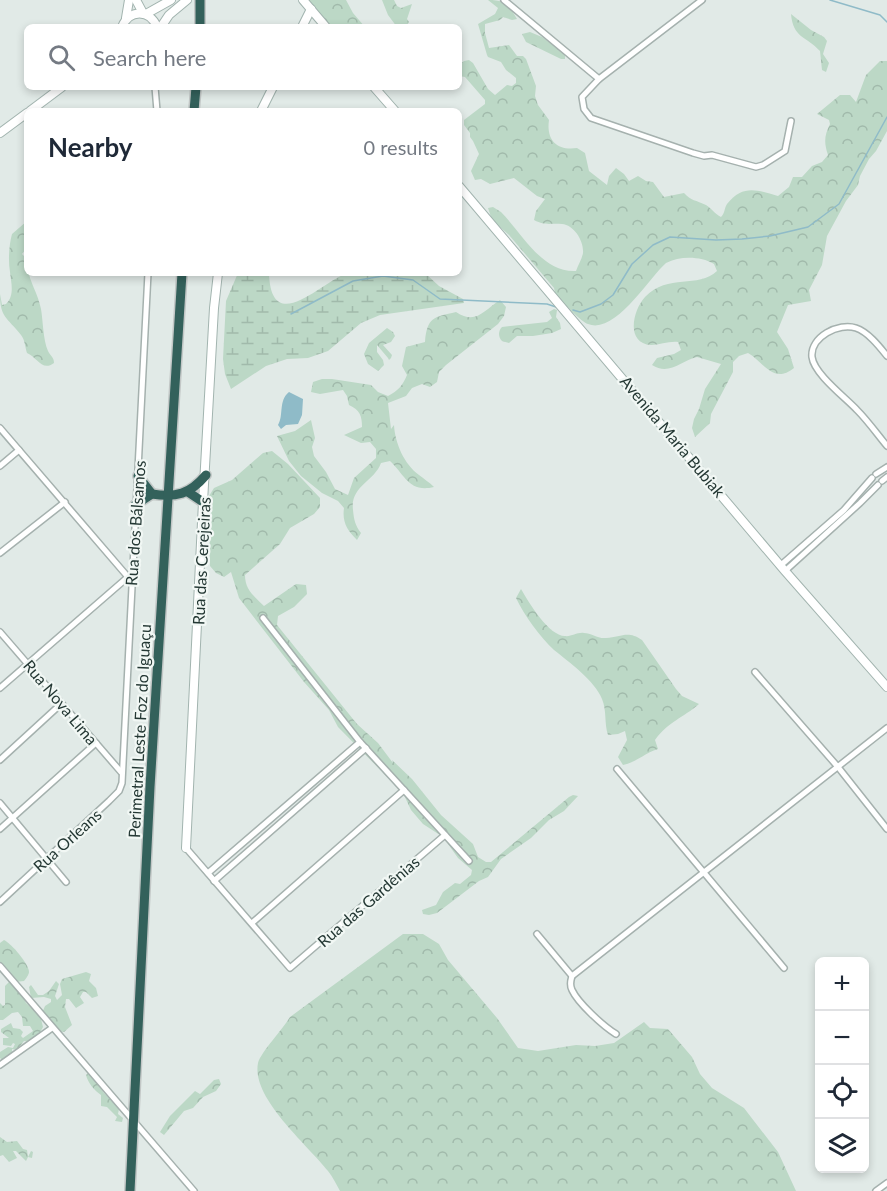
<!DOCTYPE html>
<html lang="en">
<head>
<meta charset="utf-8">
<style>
  body { margin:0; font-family:Lato,sans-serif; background:#f2f2f3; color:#1f2937 }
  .controls { position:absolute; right:18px; bottom:18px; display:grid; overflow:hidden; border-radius:9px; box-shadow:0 3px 9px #0003 }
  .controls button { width:54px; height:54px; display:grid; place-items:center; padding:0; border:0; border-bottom:2px solid #e0e1e3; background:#fff; color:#1f2937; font:30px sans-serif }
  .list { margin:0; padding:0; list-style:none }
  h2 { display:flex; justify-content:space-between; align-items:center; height:78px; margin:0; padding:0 24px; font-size:26px }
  h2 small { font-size:20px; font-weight:400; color:#747a83 }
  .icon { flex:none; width:33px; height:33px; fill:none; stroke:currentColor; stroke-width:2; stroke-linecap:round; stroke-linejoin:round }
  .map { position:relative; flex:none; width:887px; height:1191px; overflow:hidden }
  .search { position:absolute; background:#fff; box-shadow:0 3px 9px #0003; left:24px; top:24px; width:438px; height:66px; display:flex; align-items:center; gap:15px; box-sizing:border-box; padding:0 21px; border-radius:9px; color:#747a83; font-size:22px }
  .panel { position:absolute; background:#fff; box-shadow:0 3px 9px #0003; left:24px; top:108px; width:438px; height:168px; border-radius:9px }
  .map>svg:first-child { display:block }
  .forest { fill:url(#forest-crowns) }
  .wetland { fill:url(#wetland-marsh) }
  .water { fill:#8fbbc8 }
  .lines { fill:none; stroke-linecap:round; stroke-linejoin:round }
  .stream { stroke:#8fbbc8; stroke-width:1.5 }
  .street-casing { stroke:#a5b1ae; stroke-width:8 }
  .secondary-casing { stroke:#a2b4af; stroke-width:10 }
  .highway-casing { stroke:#c2c7c6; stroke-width:12 }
  .street { stroke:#fff; stroke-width:5 }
  .secondary { stroke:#fff; stroke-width:8 }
  .highway { stroke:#33615b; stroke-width:9 }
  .labels { text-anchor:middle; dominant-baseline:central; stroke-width:4.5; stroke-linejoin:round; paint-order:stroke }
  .street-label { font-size:16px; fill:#243834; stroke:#f1f7f4 }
</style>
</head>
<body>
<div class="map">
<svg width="887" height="1191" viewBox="0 0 887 1191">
  <defs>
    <pattern id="forest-crowns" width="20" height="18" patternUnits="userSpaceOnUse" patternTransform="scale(1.5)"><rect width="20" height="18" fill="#bcd8c6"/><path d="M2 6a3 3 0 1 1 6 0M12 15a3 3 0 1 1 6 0" fill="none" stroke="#a1baab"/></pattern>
    <pattern id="wetland-marsh" width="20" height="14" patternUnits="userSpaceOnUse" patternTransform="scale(1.5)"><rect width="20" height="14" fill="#bcd8c6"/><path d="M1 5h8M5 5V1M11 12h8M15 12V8" fill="none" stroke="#a1baab"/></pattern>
  </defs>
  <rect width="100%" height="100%" fill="#e1eae7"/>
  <g class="forest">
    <path d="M305,0H346L353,13L365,27H330Z"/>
    <path d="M382,0H394L397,6L401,8L412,4L407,19L409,22L406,27H397L388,15Z"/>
    <path d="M488,0C506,0 508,4 517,19L512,20L503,17L500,20L485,24V33L489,48L509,45L517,56H523L526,59L536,86L535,96L538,105L549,120C546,140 557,151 577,148L585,153L589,171L607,185L609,176L616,168L624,174L629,181L638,176L646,181L653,182L664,197L684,193C691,201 696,200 706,205C711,208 715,214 721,217C725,213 724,209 727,204C743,184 757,190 778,196L789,187L793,177H802L812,166L822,162L828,155C824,143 824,136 830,124L829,120L817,114L840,95H850L856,102L866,75L880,61H887V131L876,151L869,159L860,176L858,185L846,201L827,236L822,265L809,290L811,301L788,305L777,332L788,349L794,368C773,385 764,362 748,353L739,356L733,362V372L711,414L710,423L695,437L692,428L694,419L699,409L705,389L721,364L697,357C681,361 669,376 652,365L657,358L674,354L681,350L678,342C669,341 660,345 651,345C625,343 633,310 645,297C668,273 698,289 717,271L714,264C700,256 680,256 666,263C649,278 615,335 588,324C581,322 566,304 556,297L554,288L509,235L492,220L488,208L493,207L501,212C522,233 542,273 576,271C578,265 582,259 583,253C584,241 574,225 562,224C549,223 546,226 534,220L536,211L545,199L537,196L514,178L490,184L481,179L475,180L471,171L479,154L473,141L470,137V133L464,125V120L485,104V100L465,77L459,76V65L464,61L469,60L473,63L488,89L495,95L507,85L512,86L516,83V78L506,70L501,62L488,57L487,55L478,24L495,14L498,8Z"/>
    <path d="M791,14L811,30L824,37L827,41L823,54L829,63L826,72L822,70L820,51C806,36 793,38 791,14Z"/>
    <path d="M530,32L542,37L565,54V59H561L526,42L522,34Z"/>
    <path d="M27,221V248L22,254L27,259C27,280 37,289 41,309C43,320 43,340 48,351C51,357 54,357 54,363C42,372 37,357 27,353C25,347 25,340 21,335C7,317 0,318 0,294L2,305L6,304C15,295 11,283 10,272C8,260 9,245 12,234Z"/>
    <path d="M500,300L506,307L504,316L498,324L446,365L439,372L437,382L430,387L422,384L412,388L406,396L388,403L391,429L394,425C395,443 404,464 419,475C424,479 429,482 434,487C409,493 405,475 390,461L381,463C374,482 350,486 353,510C354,520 355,525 361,533L357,540C347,530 342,522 344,508L338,501L322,493L301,476L289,461L277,436L295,431L311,420L315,438L312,447L314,456L326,472L335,489L348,495L354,478L376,458V449L370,442L361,443L344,435L362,427C362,416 360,410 349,405L347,396L343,390L320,394L311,392L313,382L322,379H332L371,385L378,392L388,396C398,391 403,385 407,375L402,366L406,347L425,342C427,317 434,317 456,312C476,325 483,311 500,300Z"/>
    <path d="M554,309L557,310L556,317L560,323L561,329L552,333L533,336H517L509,343L502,341C498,337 498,331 502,327L547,322L552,318L549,312Z"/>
    <path d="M387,328L393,332L395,336L391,342L383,345L392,355L391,358L389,360L388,358L377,345V352L383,360L384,365L378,371L368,364L364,354L369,343Z"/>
    <path d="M272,451L288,464L320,498V507L314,514L290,528L280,544L245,575C245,590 254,596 264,606L296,584L306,585L307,594L294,607L278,616L277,625L357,724L378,743L393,763L392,760L412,779L441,815L473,844L478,857L486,862H491L569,797L573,795L578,796L564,811L549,820L531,838L501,859L488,877L479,881L437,913L429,915L423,914L422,910L436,905L443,892L455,883L460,884L471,875L472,870L458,858L443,837L423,824L411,810L403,793L338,727L329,710L304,682L239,598L231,572L224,577L216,573L210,566L209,496L214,488L232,480L263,453Z"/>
    <path d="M521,589C529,603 549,636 565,636C571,637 577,632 584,633C591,633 598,639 606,638C621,637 628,630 642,640L676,689L682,696L699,704C683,718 669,721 655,740L658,749C645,753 637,762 623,765L618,757L627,740L625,731L618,734L608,735C604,723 607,711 602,699C595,681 569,662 554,650C540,637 524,615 516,598Z"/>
    <path d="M403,934H423L439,944L448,960L497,1018L518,1048L538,1051L576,1045L595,1046L614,1043L644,1022L650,1028L668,1029L692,1057L700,1074L712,1088L744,1108L778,1152L796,1191H340C336,1184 333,1177 328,1171C308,1145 251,1098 258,1063C261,1052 283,1029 290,1017Z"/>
    <path d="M4,940C11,943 29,964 29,972C29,974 26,979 24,981L15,982L0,968V943Z"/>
    <path d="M86,972L91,974L89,981L96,988L98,996L92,998L86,992H83L80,997L84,1003L76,1008L69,999H66L65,1007L72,1025L64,1032L57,1031L42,1013L45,1006L51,1002V999L44,997L31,998L29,987L31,985L38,995H43L49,991L56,981L59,984L55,996L57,1000L62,995L60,984L62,979Z"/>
    <path d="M9,982L22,994L26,1003L40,1015L43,1027L38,1036H35L30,1042L24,1041L17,1050L12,1049V1054L6,1059L4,1057L3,1061L0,1058V1052L8,1047L13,1048L15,1044L13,1043L11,1046L3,1045V1038H9L1,1032V1029L11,1023L13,1028L20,1029L23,1032L21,1036L23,1038L33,1031L30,1026H23L22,1017L18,1012L12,1013L3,1020H0V1003L3,1006L5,1005V986Z"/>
    <path d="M89,1072L104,1093L119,1109L118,1114L123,1118L122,1122L115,1121L117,1117L107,1107L101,1106V1095C94,1090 88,1083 86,1075Z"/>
    <path d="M219,1079L221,1084L216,1091L203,1097L193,1108L184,1111L164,1135L160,1132L170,1116L195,1091L200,1094L214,1080Z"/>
    <path d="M0,1137L7,1142L17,1141L23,1149L27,1150L28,1157L31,1151L33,1152L32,1158L28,1157L26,1161L16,1151H13L17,1158L9,1162L3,1155L0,1156Z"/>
  </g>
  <path class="wetland" d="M238,273H269C271,338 322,281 346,274C353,272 362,273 370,273C388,273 407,273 425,273L439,286L463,299L464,303L380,315L361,323L328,351L308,358L287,359L266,366L231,389L225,374L223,359L226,301Z"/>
  <path class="water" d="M289,392L303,399L302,415L298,424L286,425L281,429L278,425C284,415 278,401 289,392Z"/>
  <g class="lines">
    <g class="stream">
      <path d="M830,0L880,15L887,22"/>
      <path d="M573,310L580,312L601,304L613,295L632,264L653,245L670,237L716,240L742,239L770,236L808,227L839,204L887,117"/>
      <path d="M291,314L353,281L383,276L413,280L440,299L547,304L556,307"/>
    </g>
    <defs>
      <g id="street">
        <path d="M504,0L599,79L702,0"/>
        <path d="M599,79L582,97L584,109L591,118L693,153L704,156L712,155L756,167L763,165L785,151L791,121"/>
        <path d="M155,87L157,111"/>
        <path d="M887,356C879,346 868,332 856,328C839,322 810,337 812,357C814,374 846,398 857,410C868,421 877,434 887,446"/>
        <path d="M0,428L128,577L132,579"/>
        <path d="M0,466L19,450"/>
        <path d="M876,474L887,467"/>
        <path d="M882,481L887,477"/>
        <path d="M0,553L65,502"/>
        <path d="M781,565L844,510L872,478"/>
        <path d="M785,571L860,503L878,485"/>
        <path d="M263,618L360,742L469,861"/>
        <path d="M0,632L121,772"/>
        <path d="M755,672L838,767L887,829"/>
        <path d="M0,688L128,577"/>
        <path d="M0,760L61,704"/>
        <path d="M617,769L784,968"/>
        <path d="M0,803L66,882"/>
        <path d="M0,829L96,743"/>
        <path d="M186,848L290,968L445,835"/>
        <path d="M208,873L360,742"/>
        <path d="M214,881L366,748"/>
        <path d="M0,902L109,801L119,791L122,783L148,273"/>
        <path d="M252,923L404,790"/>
        <path d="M537,934L572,976C571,980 569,984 572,990C578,1003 603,1026 616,1034"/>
        <path d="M0,966L194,1191"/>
        <path d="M572,976L887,728"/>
        <path d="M0,1065L52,1028"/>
        <path d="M876,1191L887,1183"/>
      </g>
      <g id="secondary">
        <path d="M136,0L143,13"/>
        <path d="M303,0L326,27"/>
        <path d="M146,14L171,0"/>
        <path d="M126,18L129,0"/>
        <path d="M122,27C129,9 150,9 157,27"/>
        <path d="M161,27L169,15L187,0"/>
        <path d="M302,27L311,9"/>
        <path d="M374,87L395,111"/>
        <path d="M30,111L62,87"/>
        <path d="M261,111L273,87"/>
        <path d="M0,133L27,113"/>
        <path d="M459,186L785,571L887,687"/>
        <path d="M186,848L203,502L214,308L218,273"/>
      </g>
      <g id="highway">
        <path d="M200,27V0"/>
        <path d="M194,111L196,87"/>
        <path d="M138,476L152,494"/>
        <path d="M188,492L203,502"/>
        <path d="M135,505L152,494C176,498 190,494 206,475"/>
        <path d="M130,1191L150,787L182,273"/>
      </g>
    </defs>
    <use href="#street" class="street-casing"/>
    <use href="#secondary" class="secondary-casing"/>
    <use href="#highway" class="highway-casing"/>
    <use href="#street" class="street"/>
    <use href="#secondary" class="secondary"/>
    <use href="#highway" class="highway"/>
  </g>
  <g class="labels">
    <g class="street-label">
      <text transform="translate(673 436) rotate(50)">Avenida Maria Bubiak</text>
      <text transform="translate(135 523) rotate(-86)">Rua dos Bálsamos</text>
      <text transform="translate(201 561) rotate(-87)">Rua das Cerejeiras</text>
      <text transform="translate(61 702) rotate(50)">Rua Nova Lima</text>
      <text transform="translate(139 731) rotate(-87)">Perimetral Leste Foz do Iguaçu</text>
      <text transform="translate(67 840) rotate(-42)">Rua Orleans</text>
      <text transform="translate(368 901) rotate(-41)">Rua das Gardênias</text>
    </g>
  </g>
</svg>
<div class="controls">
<button>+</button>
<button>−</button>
<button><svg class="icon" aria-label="locate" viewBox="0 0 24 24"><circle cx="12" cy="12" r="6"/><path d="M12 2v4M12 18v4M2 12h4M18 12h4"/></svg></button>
<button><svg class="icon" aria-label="layers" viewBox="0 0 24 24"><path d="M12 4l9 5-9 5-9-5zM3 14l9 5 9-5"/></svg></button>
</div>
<div class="search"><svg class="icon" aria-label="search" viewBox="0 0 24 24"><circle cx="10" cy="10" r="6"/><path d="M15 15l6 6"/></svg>Search here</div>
<section class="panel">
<h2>Nearby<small>0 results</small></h2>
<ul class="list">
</ul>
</section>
</div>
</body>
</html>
